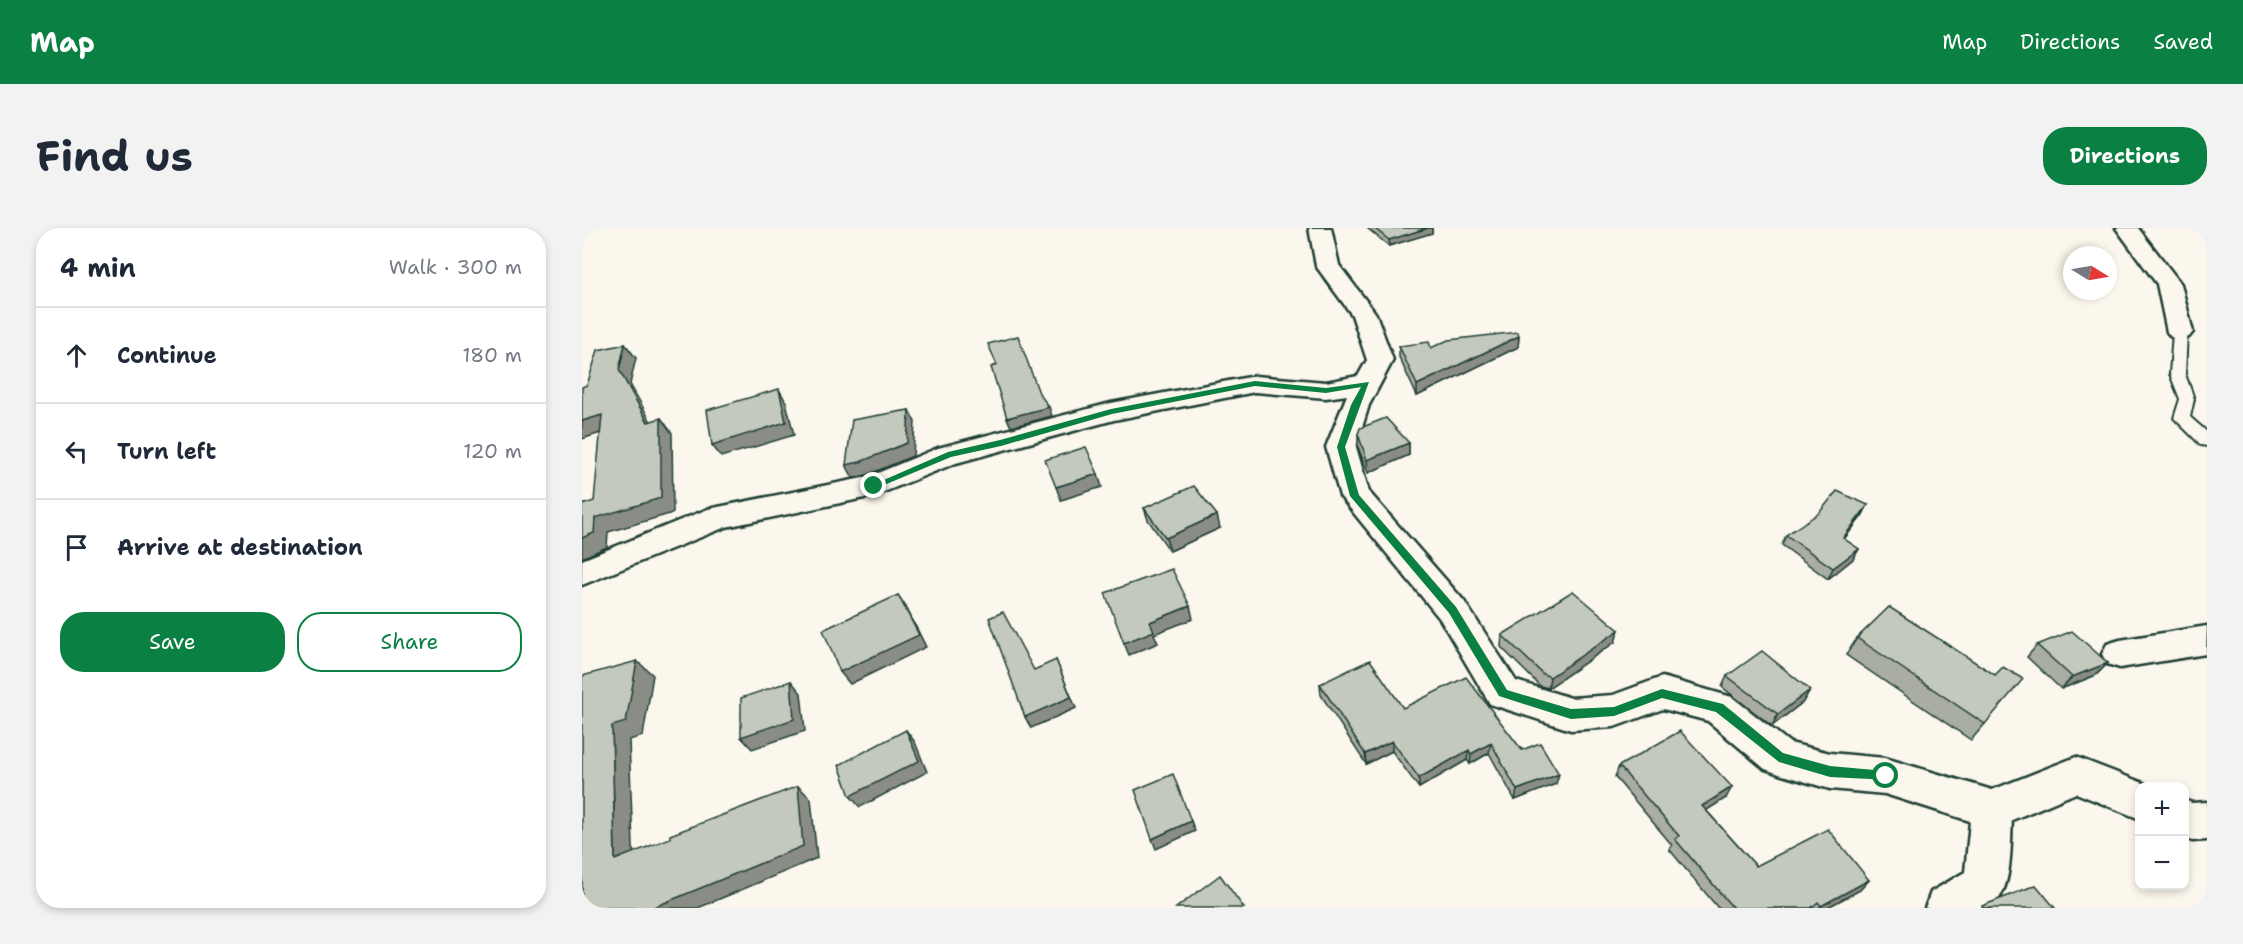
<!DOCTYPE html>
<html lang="en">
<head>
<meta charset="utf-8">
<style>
  body { margin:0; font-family:"Shantell Sans",sans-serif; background:#f2f2f3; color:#1f2937 }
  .controls { position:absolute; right:18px; bottom:18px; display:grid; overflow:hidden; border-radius:12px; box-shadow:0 3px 9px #0003 }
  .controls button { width:54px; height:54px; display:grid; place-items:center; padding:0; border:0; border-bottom:2px solid #e0e1e3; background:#fff; color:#1f2937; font:30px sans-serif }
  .compass { position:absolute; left:1481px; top:18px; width:54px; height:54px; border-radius:50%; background:#fff; box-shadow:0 3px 9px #0003; rotate:101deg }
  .stop { position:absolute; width:18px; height:18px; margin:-14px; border:4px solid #0b8043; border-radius:50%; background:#fff }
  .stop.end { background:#0b8043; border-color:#fff; box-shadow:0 2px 6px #0008 }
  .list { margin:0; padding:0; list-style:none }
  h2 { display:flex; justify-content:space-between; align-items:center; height:78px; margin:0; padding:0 24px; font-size:26px }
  h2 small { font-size:20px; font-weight:400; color:#747a83 }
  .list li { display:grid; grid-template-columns:39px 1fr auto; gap:18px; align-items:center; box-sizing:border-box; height:96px; padding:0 24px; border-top:2px solid #e0e1e3 }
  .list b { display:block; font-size:22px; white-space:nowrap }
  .list em { font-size:20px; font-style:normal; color:#747a83 }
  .actions { display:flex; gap:12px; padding:18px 24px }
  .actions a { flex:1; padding:14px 0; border:2px solid #0b8043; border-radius:24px; text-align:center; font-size:21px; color:#0b8043 }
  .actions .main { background:#0b8043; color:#fff }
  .icon { flex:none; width:33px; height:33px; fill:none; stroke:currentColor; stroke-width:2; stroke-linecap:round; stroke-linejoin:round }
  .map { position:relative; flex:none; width:1625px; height:680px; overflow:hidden; border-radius:24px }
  header { display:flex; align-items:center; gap:36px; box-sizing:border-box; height:84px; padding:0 30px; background:#0b8043; color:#fff }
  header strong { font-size:28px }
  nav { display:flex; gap:33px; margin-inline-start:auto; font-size:21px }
  .intro { display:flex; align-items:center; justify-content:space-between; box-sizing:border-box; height:144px; padding:0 36px }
  h1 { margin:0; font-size:42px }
  .button { padding:15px 27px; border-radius:24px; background:#0b8043; color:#fff; font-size:21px; font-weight:700 }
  main { display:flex; gap:36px; padding:0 36px }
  aside { flex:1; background:#fff; border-radius:24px; box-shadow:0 3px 9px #0003 }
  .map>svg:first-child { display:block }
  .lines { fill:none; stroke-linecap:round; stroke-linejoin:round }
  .service-casing { stroke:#1f3d34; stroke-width:4 }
  .minor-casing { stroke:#1f3d34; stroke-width:5 }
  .service { fill:#fbf7ec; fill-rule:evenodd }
  .minor { fill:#fbf7ec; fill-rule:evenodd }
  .wall { fill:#a9ada3; stroke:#1f3d34; stroke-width:1.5 }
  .shaded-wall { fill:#898d85; stroke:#1f3d34; stroke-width:1.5 }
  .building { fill:#c4c9be; stroke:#1f3d34; stroke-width:1.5 }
  .route { fill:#0b8043 }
</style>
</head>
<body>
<header>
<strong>Map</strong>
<nav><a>Map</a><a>Directions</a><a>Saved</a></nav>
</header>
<div class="intro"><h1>Find us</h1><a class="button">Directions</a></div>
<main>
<aside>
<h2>4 min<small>Walk · 300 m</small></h2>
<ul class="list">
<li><svg class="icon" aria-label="ahead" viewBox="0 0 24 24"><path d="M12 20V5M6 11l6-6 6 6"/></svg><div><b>Continue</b></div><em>180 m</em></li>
<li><svg class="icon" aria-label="left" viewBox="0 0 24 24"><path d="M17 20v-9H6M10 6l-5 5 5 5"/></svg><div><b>Turn left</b></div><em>120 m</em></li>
<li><svg class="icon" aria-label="arrive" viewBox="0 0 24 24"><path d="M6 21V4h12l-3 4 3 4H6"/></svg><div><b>Arrive at destination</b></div></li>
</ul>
<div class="actions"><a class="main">Save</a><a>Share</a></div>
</aside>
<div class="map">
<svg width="1625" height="680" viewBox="0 0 1625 680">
  <rect width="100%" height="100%" fill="#fbf7ec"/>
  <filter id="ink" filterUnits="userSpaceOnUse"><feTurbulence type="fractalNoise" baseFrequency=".0167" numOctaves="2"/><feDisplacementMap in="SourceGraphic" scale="12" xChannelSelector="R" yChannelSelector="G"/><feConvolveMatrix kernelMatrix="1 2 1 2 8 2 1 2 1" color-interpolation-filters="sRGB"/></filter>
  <g filter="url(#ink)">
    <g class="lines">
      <defs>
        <path id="service" d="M1598,100L1605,104L1603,146L1612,171L1608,189L1625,204V218L1619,217L1592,190L1598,171L1588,146L1591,104Z"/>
        <g id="minor">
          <path d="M727,0H749L757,37L794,86L811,132L787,177L774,219L787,264L882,373L934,453L989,470L1031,467L1080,449L1150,469L1208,515L1248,525L1303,530L1410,562L1494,529L1569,558H1558V591L1494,565L1430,592C1428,615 1432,674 1403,680C1387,680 1360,680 1343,680L1349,664L1383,644L1388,593L1303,566L1248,561L1197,546L1183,541L1126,493L1081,481L1032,499L989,502L908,476L858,391L758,268L744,219L765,167L744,170L673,164L532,192L374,235L292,268L144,299L0,357V332L126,281L286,249L356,220L529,175L673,148L744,154L776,148L785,132L770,87L734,38Z"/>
          <path d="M1534,0H1556L1599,56L1611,104L1607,109L1598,112L1589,109L1585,104L1575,56Z"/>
          <path d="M1625,398L1624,426L1538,440L1525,436L1520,426L1525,416L1538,412Z"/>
          <path d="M1602,572L1610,575L1625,574V612L1610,613L1602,610Z"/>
        </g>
      </defs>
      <use href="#service" class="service-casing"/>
      <use href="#minor" class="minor-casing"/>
      <use href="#service" class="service"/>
      <use href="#minor" class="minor"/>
    </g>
    <g class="wall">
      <path d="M785,0H850V5L807,18Z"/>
      <path d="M937,108L936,119L835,168L817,129V118L849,120Z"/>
      <path d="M776,206L827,215V227L786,245L776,219Z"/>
      <path d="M1286,277L1280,288L1262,311L1277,321L1271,331L1246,351L1200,317L1204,307Z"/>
      <path d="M562,280L638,300L588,323L566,292Z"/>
      <path d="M920,407L1033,414L966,460L958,458L919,419Z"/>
      <path d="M1275,410L1413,447L1403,496L1389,512L1264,427Z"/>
      <path d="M1455,417L1526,435L1514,447L1479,461L1445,429Z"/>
      <path d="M1145,448L1221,474L1190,498L1140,459Z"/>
      <path d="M738,456L821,480L940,522L974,556L933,572L907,525L888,536L885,532L837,560L810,523L784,536L739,467Z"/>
      <path d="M1037,538L1144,570L1124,582L1174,638L1287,652L1278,662L1244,680H1136L1087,621L1090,617L1033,549Z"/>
    </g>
    <g class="shaded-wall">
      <path d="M846,0H850V5L807,18V12Z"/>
      <path d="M937,108L936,119L835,168V157Z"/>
      <path d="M43,116L54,130L48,156L77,208L66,194L37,142Z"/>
      <path d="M197,161L204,174L212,207L139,229L130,217Z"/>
      <path d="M467,179L470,188L429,199L425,190Z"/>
      <path d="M327,182L333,194L331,228L285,247L271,250L264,237Z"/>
      <path d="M20,187L31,201L0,211V193Z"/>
      <path d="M79,190L90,205L91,285L26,304L25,319L0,330V310Z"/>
      <path d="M827,215V227L786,245L785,232Z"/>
      <path d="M516,246L520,259L479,272L474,259Z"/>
      <path d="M1286,277L1280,288L1255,320L1261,310Z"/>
      <path d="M635,287L638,300L588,323L584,310Z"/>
      <path d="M1277,321L1271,331L1246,351L1251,340Z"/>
      <path d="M316,367L324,379L344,419L268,456L258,444Z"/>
      <path d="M608,378L611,391L572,406L576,415L547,427L542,415L568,394Z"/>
      <path d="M1037,402L1033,414L966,460L968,449Z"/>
      <path d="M474,432L494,480L449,500L443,489Z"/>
      <path d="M55,433L71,447L61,508L47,512L52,645L33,632L30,498Z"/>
      <path d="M1526,435L1514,447L1479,461L1490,449Z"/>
      <path d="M209,453L219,465L223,503L170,521L159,509Z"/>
      <path d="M1228,462L1221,474L1190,498L1196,486Z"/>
      <path d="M324,502L333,514L345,544L278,579L268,568Z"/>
      <path d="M810,513V523L784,536L783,526Z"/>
      <path d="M909,515L907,525L888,536L889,526Z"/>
      <path d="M887,522L885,532L837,560V550Z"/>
      <path d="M977,546L974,556L933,572L935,562Z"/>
      <path d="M216,558L229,571L235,630L116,680H70Z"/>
      <path d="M1150,559L1144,570L1114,589L1120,578Z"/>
      <path d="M609,593L613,603L574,621L570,611Z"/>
      <path d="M1287,652L1278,662L1244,680H1237L1239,678Z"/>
    </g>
    <g class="building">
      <path d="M792,0H846L807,12Z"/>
      <path d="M936,104L937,108L835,157L817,118L847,114L849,120L866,112Z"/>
      <path d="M436,108L457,165L467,179L425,190L409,139L415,137L406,116Z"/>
      <path d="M43,116L37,142L66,194L79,190V270L13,290L12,305L0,310V277L12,273L20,187L0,193V159L5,157L16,122Z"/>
      <path d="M197,161L204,194L130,217L125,182Z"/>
      <path d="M327,182L325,215L278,234L264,237L270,192Z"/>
      <path d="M804,190L827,215L785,232L776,206L778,200Z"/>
      <path d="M504,219L516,246L474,259L463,232Z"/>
      <path d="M612,258L635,287L584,310L562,280Z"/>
      <path d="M1255,263L1286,277L1261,310L1277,321L1251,340L1204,307L1237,285Z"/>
      <path d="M590,341L608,378L568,394L572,403L542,415L523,365Z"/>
      <path d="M991,363L1037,402L968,449L961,446L920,407Z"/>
      <path d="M316,367L337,407L258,444L241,402Z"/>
      <path d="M1307,379L1413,447L1421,439L1441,451L1403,496L1275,410Z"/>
      <path d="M421,384L452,442L474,432L489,469L443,489L407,390Z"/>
      <path d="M1490,403L1526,435L1490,449L1455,417Z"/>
      <path d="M1180,423L1228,462L1196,486L1145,448Z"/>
      <path d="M788,432L821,480L884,449L940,522L958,515L977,546L935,562L909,515L889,526L887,522L837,550L810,513L783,526L738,456Z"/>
      <path d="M55,433L44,494L30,498L33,632L88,610V607L216,558L221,618L70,680H0V448Z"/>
      <path d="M209,453L212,491L159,509V470Z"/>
      <path d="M324,502L337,533L268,568L257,537Z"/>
      <path d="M1098,503L1150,559L1120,578L1174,638L1246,601L1287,652L1239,678L1236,674L1229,680H1151L1093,611L1097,608L1037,538Z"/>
      <path d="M591,546L609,593L570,611L553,562Z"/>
      <path d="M638,647L662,680H594Z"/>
      <path d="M1454,657L1473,680H1401L1400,678Z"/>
    </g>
  </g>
  <path class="route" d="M673,153L744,160L787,154L763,219L777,267L874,379L925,462L989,481L1032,479L1080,461L1141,476L1201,525L1248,538L1304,543L1308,544V552L1248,549L1197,534L1134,484L1080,470L1032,488L989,491L917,468L867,385L768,268L755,219L769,177L779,159L744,165L673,158L530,186L419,218L369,229L295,260L288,258L366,224L418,212L529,181Z"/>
</svg>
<div class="controls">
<button>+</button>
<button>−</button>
</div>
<svg class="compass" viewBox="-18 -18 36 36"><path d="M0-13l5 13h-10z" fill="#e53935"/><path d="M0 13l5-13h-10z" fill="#747a83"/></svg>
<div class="stop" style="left:1304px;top:548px"></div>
<div class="stop end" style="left:292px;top:258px"></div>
</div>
</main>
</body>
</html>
